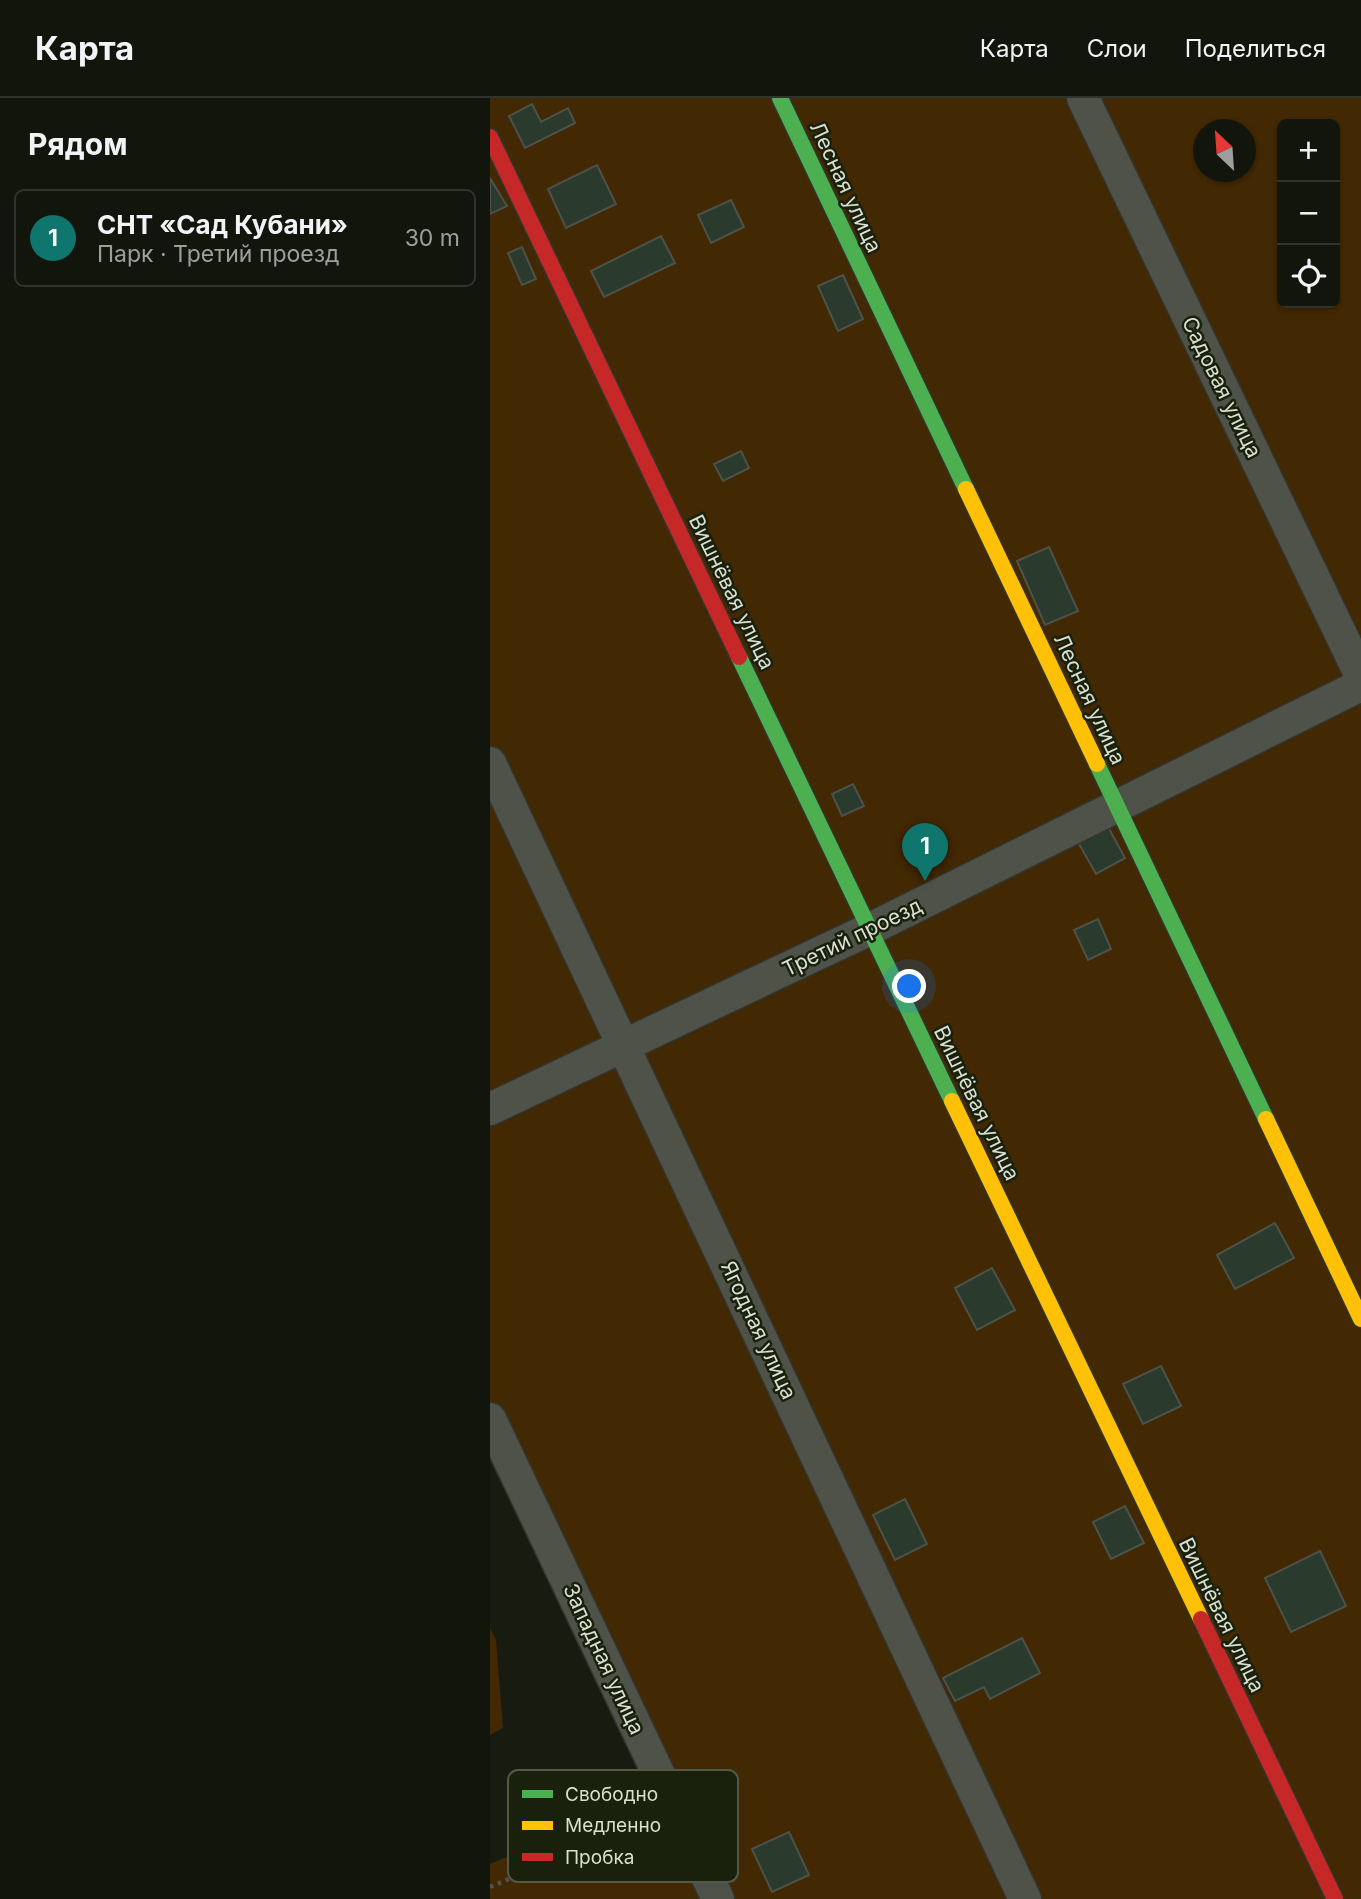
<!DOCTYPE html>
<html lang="ru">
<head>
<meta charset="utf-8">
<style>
  body { margin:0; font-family:Inter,sans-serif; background:#1f221a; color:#f1f3f6 }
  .controls { position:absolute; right:21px; top:21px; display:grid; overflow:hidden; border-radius:10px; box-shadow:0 2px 5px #0004 }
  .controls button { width:63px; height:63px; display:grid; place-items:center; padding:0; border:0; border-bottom:2px solid #31342d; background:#12150c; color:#f1f3f6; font:35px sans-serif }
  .compass { position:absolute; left:703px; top:21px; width:63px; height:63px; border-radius:50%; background:#12150c; box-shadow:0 2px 5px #0004; rotate:335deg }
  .you { position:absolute; left:420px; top:889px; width:24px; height:24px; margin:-18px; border:5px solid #fff; border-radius:50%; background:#1a73e8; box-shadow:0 0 0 10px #1a73e833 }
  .badge { display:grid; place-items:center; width:46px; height:46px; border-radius:50%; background:#0f766e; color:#fff; font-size:23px; font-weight:700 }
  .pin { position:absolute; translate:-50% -58px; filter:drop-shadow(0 2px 4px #0008) }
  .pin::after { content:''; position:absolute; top:37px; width:24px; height:21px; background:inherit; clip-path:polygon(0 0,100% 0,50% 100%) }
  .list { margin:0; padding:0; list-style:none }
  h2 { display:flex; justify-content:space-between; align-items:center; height:91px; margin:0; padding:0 28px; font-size:30px }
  h2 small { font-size:23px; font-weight:400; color:#9c9f9d }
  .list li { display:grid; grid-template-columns:46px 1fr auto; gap:21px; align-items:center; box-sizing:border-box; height:98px; margin:0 14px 14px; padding:0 14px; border:2px solid #31342d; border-radius:10px }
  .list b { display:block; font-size:26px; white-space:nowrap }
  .list p { margin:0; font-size:23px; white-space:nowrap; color:#9c9f9d }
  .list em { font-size:23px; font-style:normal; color:#9c9f9d }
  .icon { flex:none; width:38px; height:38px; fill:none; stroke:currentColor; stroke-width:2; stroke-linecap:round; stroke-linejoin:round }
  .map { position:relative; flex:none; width:871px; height:1801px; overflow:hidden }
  header { display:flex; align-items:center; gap:42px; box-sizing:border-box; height:98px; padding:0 35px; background:#12150c; border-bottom:2px solid #31342d }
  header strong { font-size:33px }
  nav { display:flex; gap:38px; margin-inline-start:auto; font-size:24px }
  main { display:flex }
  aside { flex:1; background:#12150c }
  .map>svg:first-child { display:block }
  .green { fill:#422803; fill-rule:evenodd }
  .building { fill:#2a3a2d; stroke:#4c524a; stroke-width:2 }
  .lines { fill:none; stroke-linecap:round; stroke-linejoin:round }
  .street-casing { stroke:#33352d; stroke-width:35 }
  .fast-casing { stroke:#33352d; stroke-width:19 }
  .slow-casing { stroke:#33352d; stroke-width:19 }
  .jam-casing { stroke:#33352d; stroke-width:19 }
  .path { stroke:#51534c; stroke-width:4.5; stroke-dasharray:3.5 5; stroke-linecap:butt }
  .street { stroke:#4f5249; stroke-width:32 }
  .fast { stroke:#4caf50; stroke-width:16 }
  .slow { stroke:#ffc107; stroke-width:16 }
  .jam { stroke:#c62828; stroke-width:16 }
  .labels { text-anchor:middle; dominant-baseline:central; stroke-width:5; stroke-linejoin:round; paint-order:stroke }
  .street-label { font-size:21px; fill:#dadfd2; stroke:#19200c }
  .key { fill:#19200c; stroke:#535947; stroke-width:2 }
  .key-label { font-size:19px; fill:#dadfd2 }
</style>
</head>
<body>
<header>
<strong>Карта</strong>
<nav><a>Карта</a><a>Слои</a><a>Поделиться</a></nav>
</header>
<main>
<aside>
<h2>Рядом<small></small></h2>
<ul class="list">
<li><span class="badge">1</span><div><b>СНТ «Сад Кубани»</b><p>Парк · Третий проезд</p></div><em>30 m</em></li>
</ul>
</aside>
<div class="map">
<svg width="871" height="1801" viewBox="0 0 871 1801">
  <rect width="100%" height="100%" fill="#181c10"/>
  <g class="green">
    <path d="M0,0H871V1801H0V1766L163,1696L0,1361ZM792,26H845V205H792ZM713,32H755V74H713Z"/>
    <path d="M0,1530L6,1542L13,1630L0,1637Z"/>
  </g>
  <g class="building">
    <path d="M42,6L51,24L78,10L85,25L35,50L19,18Z"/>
    <path d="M107,67L126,106L76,130L58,91Z"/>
    <path d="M0,80L17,108L0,116Z"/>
    <path d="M241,102L254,129L221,145L208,117Z"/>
    <path d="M171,138L185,165L114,199L101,173Z"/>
    <path d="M32,149L46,181L32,187L18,155Z"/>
    <path d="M353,177L373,221L348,233L328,188Z"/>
    <path d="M251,353L259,370L233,383L224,366Z"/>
    <path d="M559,449L588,513L555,527L527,463Z"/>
    <path d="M363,686L374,708L352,718L342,696Z"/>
    <path d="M617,727L635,760L606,776L588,744Z"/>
    <path d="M608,821L621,851L598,862L584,832Z"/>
    <path d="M785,1125L804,1160L745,1191L727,1157Z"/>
    <path d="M502,1170L525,1212L487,1232L465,1190Z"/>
    <path d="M671,1268L691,1308L653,1326L633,1286Z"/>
    <path d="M415,1401L437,1446L405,1462L383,1417Z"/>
    <path d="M635,1408L654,1445L621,1461L603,1424Z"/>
    <path d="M830,1453L856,1508L801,1534L775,1480Z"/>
    <path d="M532,1540L550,1575L500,1601L494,1589L465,1603L453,1580Z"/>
    <path d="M299,1734L319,1777L282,1794L262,1751Z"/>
  </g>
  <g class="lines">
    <defs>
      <g id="street">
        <path d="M593,0L871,578"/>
        <path d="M0,665L535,1801"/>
        <path d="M0,1011L380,831L871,587"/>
        <path d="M0,1321L228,1801"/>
      </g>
      <g id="fast">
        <path d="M290,0L476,391"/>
        <path d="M249,559L462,1003"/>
        <path d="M607,666L776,1021"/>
      </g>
      <g id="slow">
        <path d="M476,391L607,666"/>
        <path d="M462,1003L711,1521"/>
        <path d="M776,1021L871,1221"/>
      </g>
      <g id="jam">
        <path d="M0,39L249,559"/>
        <path d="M711,1521L845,1801"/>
      </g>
    </defs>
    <use href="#street" class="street-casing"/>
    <use href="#fast" class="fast-casing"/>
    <use href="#slow" class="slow-casing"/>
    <use href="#jam" class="jam-casing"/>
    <path class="path" d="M0,1789L71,1759"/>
    <use href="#street" class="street"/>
    <use href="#fast" class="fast"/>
    <use href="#slow" class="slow"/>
    <use href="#jam" class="jam"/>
  </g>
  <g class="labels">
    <g class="street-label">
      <text transform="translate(356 89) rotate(65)">Лесная улица</text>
      <text transform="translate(732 289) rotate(64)">Садовая улица</text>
      <text transform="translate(242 494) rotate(64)">Вишнёвая улица</text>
      <text transform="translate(600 601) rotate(65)">Лесная улица</text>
      <text transform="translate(362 839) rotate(-26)">Третий проезд</text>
      <text transform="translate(487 1005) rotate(64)">Вишнёвая улица</text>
      <text transform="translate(269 1232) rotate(65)">Ягодная улица</text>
      <text transform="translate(732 1517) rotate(64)">Вишнёвая улица</text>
      <text transform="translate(114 1561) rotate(65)">Западная улица</text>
    </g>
  </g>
  <rect x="18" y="1672" width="230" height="112" rx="10" class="key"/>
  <rect x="32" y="1692" width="31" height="8" fill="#4caf50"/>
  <rect x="32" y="1723" width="31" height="9" fill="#ffc107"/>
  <rect x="32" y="1755" width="31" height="8" fill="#c62828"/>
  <g class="key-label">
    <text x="75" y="1703">Свободно</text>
    <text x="75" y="1734">Медленно</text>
    <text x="75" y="1766">Пробка</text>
  </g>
</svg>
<div class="controls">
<button>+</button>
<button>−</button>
<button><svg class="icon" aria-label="locate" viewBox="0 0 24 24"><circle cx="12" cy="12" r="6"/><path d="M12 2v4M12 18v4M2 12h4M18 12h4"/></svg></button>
</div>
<svg class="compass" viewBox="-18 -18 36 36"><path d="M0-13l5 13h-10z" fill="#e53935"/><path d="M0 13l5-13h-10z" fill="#9c9f9d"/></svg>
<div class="you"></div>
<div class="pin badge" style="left:435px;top:783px">1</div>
</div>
</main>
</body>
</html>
